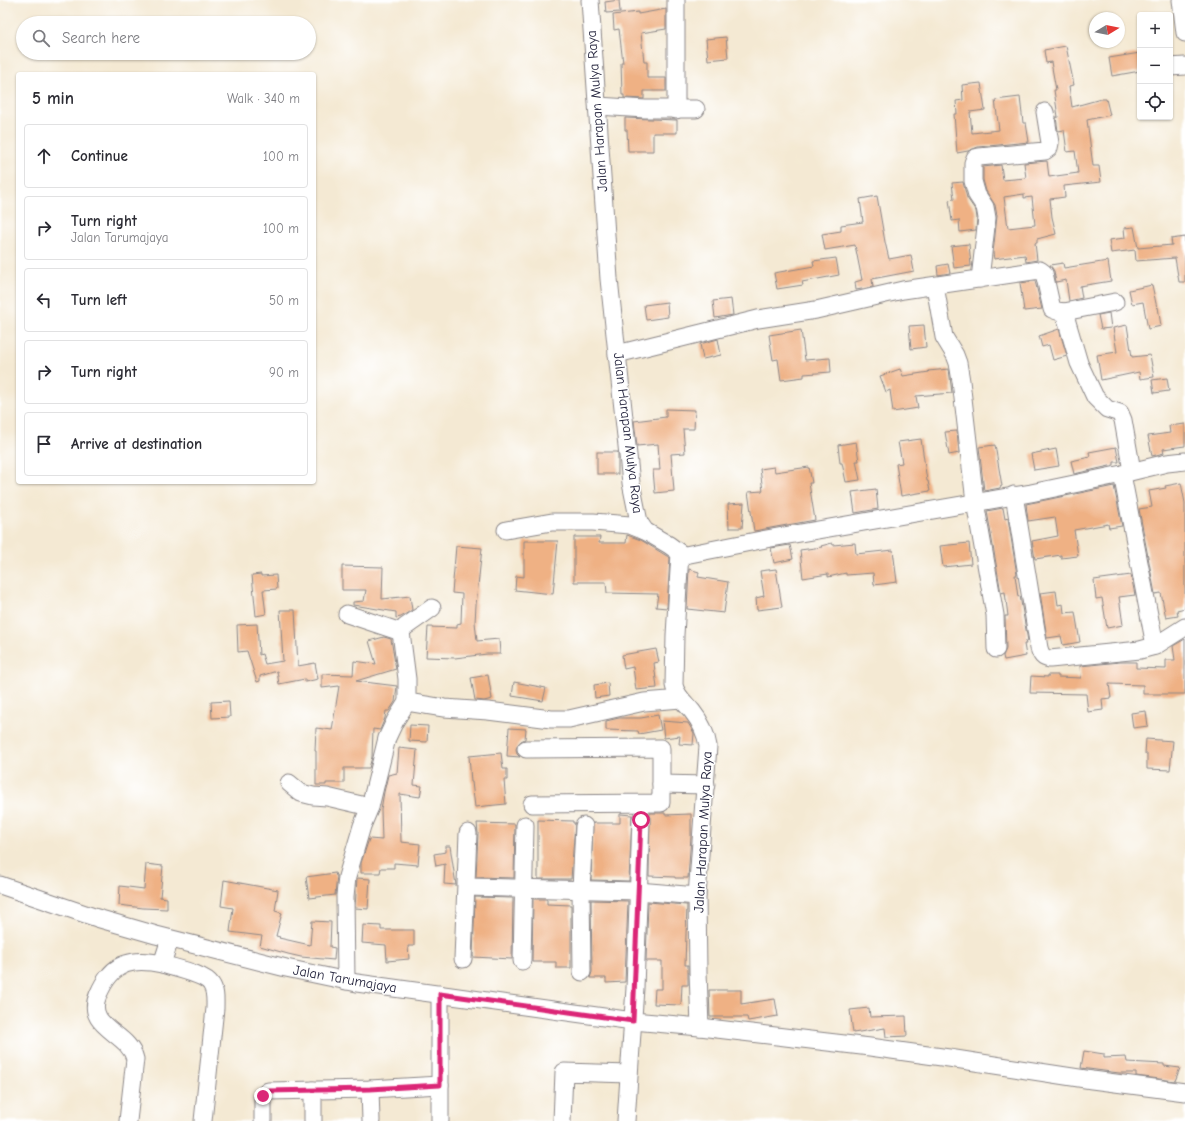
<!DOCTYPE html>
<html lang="en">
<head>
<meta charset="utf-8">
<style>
  body { margin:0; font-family:"Comic Neue",sans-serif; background:#f2f2f3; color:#2b2b33 }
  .controls { position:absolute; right:12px; top:12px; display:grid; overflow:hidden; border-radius:4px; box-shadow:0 1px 3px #0004 }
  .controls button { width:36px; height:36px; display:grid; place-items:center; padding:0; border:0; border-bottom:1px solid #e1e1e2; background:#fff; color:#2b2b33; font:20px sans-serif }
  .compass { position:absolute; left:1089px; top:12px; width:36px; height:36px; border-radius:50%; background:#fff; box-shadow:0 1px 3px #0004; rotate:80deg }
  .stop { position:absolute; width:12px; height:12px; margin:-9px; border:3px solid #db2777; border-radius:50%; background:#fff }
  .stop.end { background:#db2777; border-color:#fff; box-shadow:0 1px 4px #0008 }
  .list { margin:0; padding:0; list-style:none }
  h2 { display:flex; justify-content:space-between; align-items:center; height:52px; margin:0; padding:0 16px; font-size:17px }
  h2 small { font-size:13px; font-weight:400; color:#7c7c81 }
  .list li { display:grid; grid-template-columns:26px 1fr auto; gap:12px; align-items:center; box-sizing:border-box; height:64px; margin:0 8px 8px; padding:0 8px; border:1px solid #e1e1e2; border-radius:4px }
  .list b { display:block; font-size:15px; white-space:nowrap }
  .list p { margin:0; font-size:13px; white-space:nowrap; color:#7c7c81 }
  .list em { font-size:13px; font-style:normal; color:#7c7c81 }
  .icon { flex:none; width:22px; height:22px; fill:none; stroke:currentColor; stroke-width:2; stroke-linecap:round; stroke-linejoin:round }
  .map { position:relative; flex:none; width:1185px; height:1121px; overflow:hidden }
  .search { position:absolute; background:#fff; box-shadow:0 1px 3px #0004; left:16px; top:16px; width:300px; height:44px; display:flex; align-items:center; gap:10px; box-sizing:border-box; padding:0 14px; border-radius:22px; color:#7c7c81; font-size:15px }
  .panel { position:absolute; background:#fff; box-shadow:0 1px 3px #0004; left:16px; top:72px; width:300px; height:412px; border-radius:4px }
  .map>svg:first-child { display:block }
  .building { fill:#efb184; fill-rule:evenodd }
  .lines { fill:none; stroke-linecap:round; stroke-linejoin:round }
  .minor-casing { stroke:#8b8687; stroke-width:19 }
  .minor { stroke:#fff; stroke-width:17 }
  .route { stroke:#db2777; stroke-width:5 }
  .labels { text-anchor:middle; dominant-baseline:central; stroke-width:3; stroke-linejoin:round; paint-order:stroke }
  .street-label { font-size:14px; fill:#22223b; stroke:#fff }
</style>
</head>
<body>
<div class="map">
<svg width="1185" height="1121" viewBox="0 0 1185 1121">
  <rect width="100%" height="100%" fill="#fff"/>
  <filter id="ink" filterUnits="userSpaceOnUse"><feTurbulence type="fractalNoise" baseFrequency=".025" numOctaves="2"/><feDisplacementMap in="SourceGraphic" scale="8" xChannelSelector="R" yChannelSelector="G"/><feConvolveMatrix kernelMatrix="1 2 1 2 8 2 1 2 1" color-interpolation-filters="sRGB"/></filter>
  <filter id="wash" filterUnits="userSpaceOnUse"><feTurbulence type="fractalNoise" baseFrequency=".012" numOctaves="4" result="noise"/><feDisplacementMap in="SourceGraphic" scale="16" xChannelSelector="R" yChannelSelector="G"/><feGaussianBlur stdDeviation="0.9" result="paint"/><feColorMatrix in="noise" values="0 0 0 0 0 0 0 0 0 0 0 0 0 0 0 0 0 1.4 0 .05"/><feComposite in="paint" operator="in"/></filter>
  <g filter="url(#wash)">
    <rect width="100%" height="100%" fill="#f4e9d3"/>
    <g id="blocks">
      <g class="building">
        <path d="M619,0L620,12L606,13L605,2Z"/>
        <path d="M666,9V29L641,33L644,62H647V78H666V91H644V99L624,98V95H622L621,63H623L619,29L614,30L613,15L638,12V14Z"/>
        <path d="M726,37L728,58L708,60L706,39Z"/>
        <path d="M1066,46L1074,85L1069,86L1072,107L1101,99H1106L1110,115L1087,120L1093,166H1099L1101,182L1064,186L1065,197L1050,199L1052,217L1056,234L1037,239V243H1035L1037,260L1026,262L1025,255L994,259L993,253L997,216L995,205L986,191L983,180V167L1001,165L1003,180L1026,178L1024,163L1047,161L1049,177L1078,173L1075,151L1067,152L1064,130L1058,131L1056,117H1058L1054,90H1056L1051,62L1046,63L1044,50ZM1024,194V198L1032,197L1035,225L1008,228L1004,197Z"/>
        <path d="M1140,53V71L1112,76L1109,58Z"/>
        <path d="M981,83L985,110L970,112L972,133L999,130L995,100L1020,97L1023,123H1026L1029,142L978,147L968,151L957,153L954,114H957L956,101L963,100L962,85Z"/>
        <path d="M625,118L677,120V133H653V151H628L627,130H625Z"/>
        <path d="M963,182L967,198L976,211L977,218L976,230L960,232L959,220L952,221L949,200L954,199L952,183Z"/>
        <path d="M877,196L885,242L889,259L911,255L914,271L872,279L873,287L856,290L855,282L862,280L855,245L825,250L822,234L841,231V225L863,222L860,199Z"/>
        <path d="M1134,227L1138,248L1172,245L1171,239L1185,237V282H1179L1175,258L1136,261L1135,250L1111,253L1109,240L1125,238L1124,228Z"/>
        <path d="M969,244L971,266L954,268L951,246Z"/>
        <path d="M836,258L839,275L802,282L803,285L777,289L774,273L814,266L813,261Z"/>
        <path d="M1108,261L1111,281L1080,286L1082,298L1069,301L1066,280L1056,282L1054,271L1050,265L1063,263L1064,268Z"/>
        <path d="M948,264L950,273L938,275L937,266Z"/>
        <path d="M1035,281L1042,309L1024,311L1020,283Z"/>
        <path d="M1152,285L1157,308L1158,307L1161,326L1148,329L1143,302L1132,304L1129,290Z"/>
        <path d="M731,299L733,315L715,318L713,301Z"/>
        <path d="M667,302L668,317L646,320L644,305Z"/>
        <path d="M1109,313L1111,328L1101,329L1098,315Z"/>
        <path d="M924,325L926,347L911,349L909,326Z"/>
        <path d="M1127,325L1132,357L1150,355L1154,377L1140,379L1139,372L1101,380L1097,355L1117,352L1113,328Z"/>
        <path d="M1059,329L1067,356L1053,360L1049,345L1042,347L1039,336Z"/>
        <path d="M801,330L805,360L830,358L831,372L804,374V377L781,380L778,359L773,360L769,335Z"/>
        <path d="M718,339L721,355L703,359L700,344Z"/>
        <path d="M900,369L903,376L929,372L928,371L949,369L952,393L916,396L918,408L893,412L890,390L886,392L880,376Z"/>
        <path d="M1167,378L1169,391L1154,393L1152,380Z"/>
        <path d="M666,409L695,410L694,429H683L685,453L671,454L674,491L655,493L653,470H660L658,444L637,446L634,421L666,417Z"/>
        <path d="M1185,424V446L1163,449L1164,453L1152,456L1148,436L1170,433L1169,426Z"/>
        <path d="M957,431L959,453L949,455L945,432Z"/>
        <path d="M921,439L927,481H928L930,491L901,496L896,464L902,463L898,442Z"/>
        <path d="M856,442L859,461H856L860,480L846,482L842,463H840L838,445Z"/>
        <path d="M995,445L1002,486L1000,487V488L984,491L979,447Z"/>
        <path d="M1116,447L1119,462H1114V465L1074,474L1071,461L1090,457L1089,452Z"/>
        <path d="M1056,449L1059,466L1034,470L1031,454Z"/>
        <rect x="597" y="452" width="21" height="22"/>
        <path d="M774,467L775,472L809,467L812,483H809L815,520L754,531L748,492L763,491L760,469Z"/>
        <path d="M1181,483L1185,503V608L1177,610L1178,616L1166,618L1161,593L1155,594L1139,509L1152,507L1149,491L1166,488L1165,486Z"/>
        <path d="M1114,486L1122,526L1109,528L1108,524L1074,530L1078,556L1061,558V555L1035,559L1032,541L1058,536L1055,517L1028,521L1026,504Z"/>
        <path d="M876,489L878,509L855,513L852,492Z"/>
        <path d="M744,503L742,528H729L728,504Z"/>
        <path d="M1003,508L1005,519L1008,518L1017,575H1015L1018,597L1020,596L1028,641H1025L1026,644H1024L1026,656L1004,660L1003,656L1006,649L1005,616H1008L1005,592L1001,593L987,511Z"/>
        <path d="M627,535L641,540L670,558L667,608L656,607L658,594L607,593L606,582H574V537H600L599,543H626Z"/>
        <path d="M524,541H558L553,594L515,590L516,576L524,577Z"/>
        <path d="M832,543L833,545L855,543L856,554L893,550L897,582L874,585L873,573L846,575V573L828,577V574L803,578L800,550L822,547L821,546Z"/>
        <path d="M969,543L971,564L943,567L940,546Z"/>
        <path d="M790,545L793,559L774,563L771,548Z"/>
        <path d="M456,546L482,548L476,605L475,622L477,641L499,639L500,654H487L455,658L426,657L428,627L457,628V624L461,623L462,594L452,593Z"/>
        <path d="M342,566L383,567L382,599L410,596L412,610L401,617L396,618V612L353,605V602L364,601L366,590H342Z"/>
        <path d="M689,569L699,572L698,577L728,582L724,613L687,609Z"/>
        <path d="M776,569L782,607L757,610L756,598L764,596L760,571Z"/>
        <path d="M261,574V576L276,575L277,589L263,590L266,614L256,616L252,575Z"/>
        <path d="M1131,575L1135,595L1119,597L1123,625L1107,628L1102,598L1096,599L1094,580Z"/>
        <path d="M1056,591L1058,605L1063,604L1064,613L1075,612L1080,642L1063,645L1061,636L1047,638L1040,593Z"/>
        <path d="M280,610H295L298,666L315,663L318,679L305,682V679L279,684L277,671L260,676V681L257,682L247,651L238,652L237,625L257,624L259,655L262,654L265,664L283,661Z"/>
        <path d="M384,637L391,639L396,669L356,681L397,686L395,702L389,711H386L385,718L380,730L373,729L372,757L369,768H344V783H326V785H316V751H315L316,728L332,730L339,686L322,688V674L353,675L354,661L376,664L369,641Z"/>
        <path d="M1185,639V694H1143V685L1109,684L1111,698L1102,699L1103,710L1088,712L1086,694L1030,693L1031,676L1048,677V675H1058V677L1081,678L1080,666L1120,662H1136V668L1166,669V660H1175L1173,646Z"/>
        <path d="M656,649L659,662L654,663L657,688L636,690L633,667L624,669L622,655Z"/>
        <path d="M488,675L492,699L484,701L475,700L471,678Z"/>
        <path d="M514,682L546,688L543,701L512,696Z"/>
        <path d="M608,683L609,696L595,698L594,685Z"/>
        <path d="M229,701L230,717L212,718L211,702Z"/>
        <path d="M1146,711L1148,726L1133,728L1131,713Z"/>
        <path d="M658,715L661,730L639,734L638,731L606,730V721L619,718H641Z"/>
        <path d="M662,721L688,723L694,733L693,745L679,744L680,736L664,738Z"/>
        <path d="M410,725L428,726L427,742L409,741Z"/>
        <path d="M509,728L526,729L525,739L521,741L518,744L516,749L517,754L520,757L507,756Z"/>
        <path d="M1146,739L1173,741L1170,770L1147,769V754H1145Z"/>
        <path d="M399,748L417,750L414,785L422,786L420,797L400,794L401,842L420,844L418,865L394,863V868H381L380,873H361V863L369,839L382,840L381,810L384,792L388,775L397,773Z"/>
        <path d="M501,753L503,769H507V780H504L506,804L475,807L472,782H471L469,756Z"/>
        <path d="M650,813H665V815L691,814V836L688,878H675V877L649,876Z"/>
        <path d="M620,814L632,815L629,881L591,880L593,823H620Z"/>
        <path d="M538,820L573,821V823H575L571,879H538Z"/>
        <path d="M477,823L515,824L514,878L476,877L478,833Z"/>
        <path d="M446,846H450L456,885L444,884L445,864L436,866L434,854L446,852Z"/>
        <path d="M146,864L163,866L160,897L167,898V909L143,908L119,905L120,886L144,889Z"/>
        <path d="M335,873L336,876H337L335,895L309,898L306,877Z"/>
        <path d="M357,878L370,879L368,909L355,908Z"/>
        <path d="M224,880L278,890L275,911L282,913L276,936L280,937L279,938L310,945L312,921L331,922L330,947L335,948L334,960L301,957L288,954L260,946L262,936L230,932L233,908L221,906Z"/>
        <path d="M475,897L513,898L512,959L473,957Z"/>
        <path d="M533,899H547V904L571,905V968H556V962H532Z"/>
        <path d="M591,900L628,901L625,982L606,983V978H590L592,972Z"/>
        <path d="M648,902L687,905L685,965H688V985H682L681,1005L654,1004L655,989H662V961H646Z"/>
        <path d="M363,925L381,926V930H414V946H408L409,959L387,961L386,945L362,943Z"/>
        <path d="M709,990H741V1004L775,999L778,1016L748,1021L747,1017H710Z"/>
        <path d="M869,1008L870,1017L906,1016L907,1036L886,1037L885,1028L853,1033L850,1010Z"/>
        <path d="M1084,1051L1104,1054V1058L1126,1057L1127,1062L1164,1064V1066L1180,1068L1175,1081L1136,1076V1073H1119L1081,1068Z"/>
      </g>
    </g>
  </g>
  <g filter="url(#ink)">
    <use href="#blocks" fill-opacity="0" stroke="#8b8687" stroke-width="1"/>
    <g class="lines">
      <defs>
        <g id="minor">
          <path d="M590,0L609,279L631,483L639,522L645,531L669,545L680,553L675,635L674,685C676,696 685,703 692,711C700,721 706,733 708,746L697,896L698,972L700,1027"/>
          <path d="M676,0V110"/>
          <path d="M1181,0L1185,33"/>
          <path d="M1170,67L1185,66"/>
          <path d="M598,106L645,109H696"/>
          <path d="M980,279L987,218L985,207L977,195L973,181V163L975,158L979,157L1045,151L1049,148L1050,143L1045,112"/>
          <path d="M935,286L944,337L955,355L958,363L961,381L975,502L995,615L996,649"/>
          <path d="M1064,312L1115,302"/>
          <path d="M617,354L758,319L816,310L903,290L1040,270L1044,273L1052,309L1057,311L1064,312L1079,363L1095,397L1107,409L1120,413L1123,420L1132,471"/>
          <path d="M1014,495L1039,648C1041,655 1043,658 1050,659L1140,650L1155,646L1122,474"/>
          <path d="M506,530L552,522H593L630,525L645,531"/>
          <path d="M680,556L766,539L1031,493L1122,474L1167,463L1185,461"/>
          <path d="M432,608L405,627L401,632L407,679V702L444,708L488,711L551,719H569L644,702L681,699"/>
          <path d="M347,614L401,632"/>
          <path d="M1155,646L1185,627"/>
          <path d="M526,749L661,748V803L532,804"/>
          <path d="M289,783L301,793L313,796L327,797L370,807"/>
          <path d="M661,784L706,785"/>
          <path d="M0,885L97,918L156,935L286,968L357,983L633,1021L700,1027L870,1047L949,1058L1092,1080L1185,1092"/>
          <path d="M467,887L638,891L697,896"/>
          <path d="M463,959L468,833"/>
          <path d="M522,961L525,825"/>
          <path d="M162,964C174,968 205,974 211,984C216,991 215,1000 215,1008L203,1121"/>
          <path d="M582,972L581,890L584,826"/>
          <path d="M346,981L345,896L347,877L362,826L370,807L387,738L395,721L407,702"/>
          <path d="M440,994V1121"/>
          <path d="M370,1089L371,1121"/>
          <path d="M128,1121L135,1059C129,1032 84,1028 98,995C101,988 104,982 109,976C122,959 143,960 162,964L170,939"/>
          <path d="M263,1121V1096L268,1091L370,1089L440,1085"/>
          <path d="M313,1121V1090"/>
          <path d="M562,1121L564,1072L629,1074"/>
          <path d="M626,1121L635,988L641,819"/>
        </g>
      </defs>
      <use href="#minor" class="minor-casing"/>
      <use href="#minor" class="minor"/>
    </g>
  </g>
  <g class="lines" filter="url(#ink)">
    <path class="route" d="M263,1096L268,1091L370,1089L440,1085V994L633,1021L641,820"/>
  </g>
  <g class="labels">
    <g class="street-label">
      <text transform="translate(597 111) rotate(-94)">Jalan Harapan Mulya Raya</text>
      <text transform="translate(628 433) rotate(83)">Jalan Harapan Mulya Raya</text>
      <text transform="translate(703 832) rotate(-87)">Jalan Harapan Mulya Raya</text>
      <text transform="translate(345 979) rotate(10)">Jalan Tarumajaya</text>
    </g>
  </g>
</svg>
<div class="controls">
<button>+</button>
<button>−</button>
<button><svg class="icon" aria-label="locate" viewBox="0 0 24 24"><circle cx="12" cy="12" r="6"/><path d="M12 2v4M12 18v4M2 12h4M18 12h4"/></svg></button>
</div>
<svg class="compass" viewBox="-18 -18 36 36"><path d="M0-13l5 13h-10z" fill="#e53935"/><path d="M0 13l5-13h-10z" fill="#7c7c81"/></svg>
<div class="stop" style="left:641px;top:820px"></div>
<div class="stop end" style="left:263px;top:1096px"></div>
<div class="search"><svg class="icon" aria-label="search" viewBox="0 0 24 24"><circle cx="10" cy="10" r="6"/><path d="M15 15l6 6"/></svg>Search here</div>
<section class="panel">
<h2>5 min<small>Walk · 340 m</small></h2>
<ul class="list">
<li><svg class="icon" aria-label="ahead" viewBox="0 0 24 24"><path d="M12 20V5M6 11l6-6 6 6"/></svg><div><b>Continue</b></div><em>100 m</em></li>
<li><svg class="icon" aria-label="right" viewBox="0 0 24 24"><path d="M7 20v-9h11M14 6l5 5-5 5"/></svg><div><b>Turn right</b><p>Jalan Tarumajaya</p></div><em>100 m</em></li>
<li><svg class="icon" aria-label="left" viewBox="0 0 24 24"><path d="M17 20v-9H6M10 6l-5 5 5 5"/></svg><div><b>Turn left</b></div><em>50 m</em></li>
<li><svg class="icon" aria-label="right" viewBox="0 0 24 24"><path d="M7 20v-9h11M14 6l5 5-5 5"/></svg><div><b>Turn right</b></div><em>90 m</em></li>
<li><svg class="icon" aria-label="arrive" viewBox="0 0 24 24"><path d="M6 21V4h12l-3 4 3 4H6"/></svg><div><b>Arrive at destination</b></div></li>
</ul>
</section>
</div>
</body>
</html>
